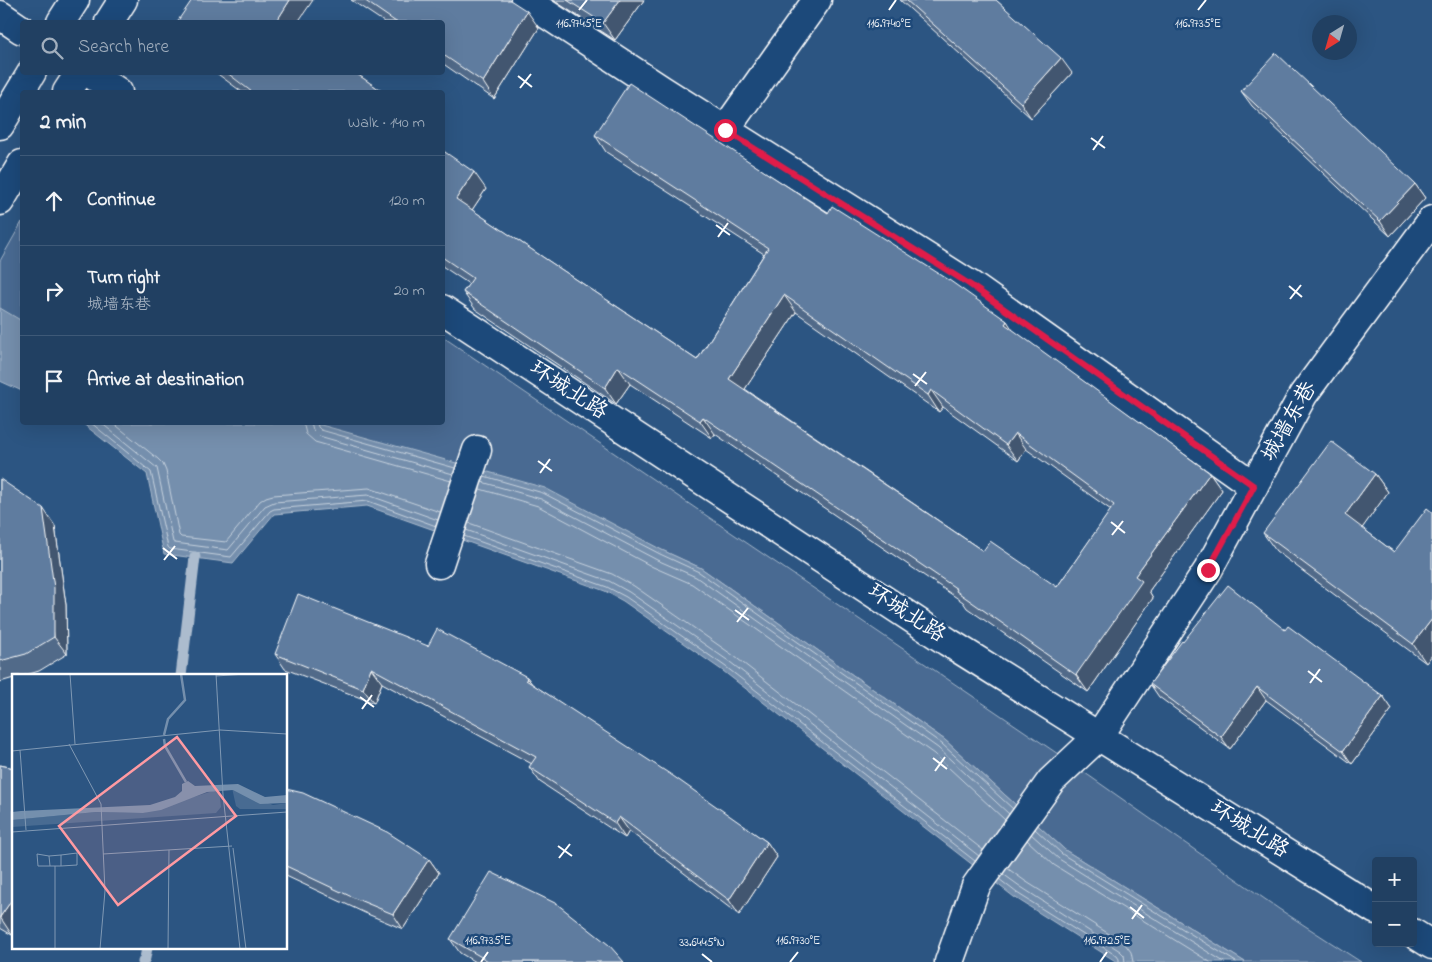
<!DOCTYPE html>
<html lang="en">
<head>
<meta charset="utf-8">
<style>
  body { margin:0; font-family:"Indie Flower","LXGW WenKai TC",sans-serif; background:#2d4b6b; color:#f1f3f6 }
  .controls { position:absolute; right:15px; bottom:15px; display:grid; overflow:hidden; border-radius:5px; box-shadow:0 5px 20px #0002 }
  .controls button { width:45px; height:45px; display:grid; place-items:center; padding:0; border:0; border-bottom:1px solid #3e5977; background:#214062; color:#f1f3f6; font:25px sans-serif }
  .compass { position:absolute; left:1312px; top:15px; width:45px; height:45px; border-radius:50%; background:#214062; box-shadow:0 5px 20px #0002; rotate:217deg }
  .stop { position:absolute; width:15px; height:15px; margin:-11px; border:4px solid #e11d48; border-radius:50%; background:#fff }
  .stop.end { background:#e11d48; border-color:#fff; box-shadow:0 1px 5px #0008 }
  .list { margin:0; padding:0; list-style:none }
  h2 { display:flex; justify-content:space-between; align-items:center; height:65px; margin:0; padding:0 20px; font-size:21px }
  h2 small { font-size:16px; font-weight:400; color:#a2afbe }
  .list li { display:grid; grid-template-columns:32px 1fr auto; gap:15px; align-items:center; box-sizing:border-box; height:90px; padding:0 20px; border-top:1px solid #3e5977 }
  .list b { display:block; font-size:19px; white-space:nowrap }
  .list p { margin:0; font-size:16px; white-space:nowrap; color:#a2afbe }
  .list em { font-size:16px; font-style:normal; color:#a2afbe }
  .icon { flex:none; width:28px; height:28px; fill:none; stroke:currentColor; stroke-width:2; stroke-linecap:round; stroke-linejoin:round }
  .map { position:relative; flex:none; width:1432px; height:962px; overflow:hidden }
  .search { position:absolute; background:#214062; box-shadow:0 5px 20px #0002; left:20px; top:20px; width:425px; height:55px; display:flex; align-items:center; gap:12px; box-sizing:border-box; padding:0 18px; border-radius:5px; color:#a2afbe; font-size:19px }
  .panel { position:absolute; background:#214062; box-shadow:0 5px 20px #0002; left:20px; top:90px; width:425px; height:335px; border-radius:5px }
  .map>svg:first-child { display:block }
  .green { fill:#486b92; stroke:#a4b5c8 }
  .water { fill:#748fad; stroke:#acbcce }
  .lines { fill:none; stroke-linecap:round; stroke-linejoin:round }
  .shore { stroke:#c7d2de; stroke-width:1 }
  .stream { stroke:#acbcce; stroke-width:11 }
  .minor-casing { stroke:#fff; stroke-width:31 }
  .secondary-casing { stroke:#fff; stroke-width:31 }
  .minor { stroke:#1f4a7a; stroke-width:28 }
  .secondary { stroke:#1f4a7a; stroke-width:28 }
  .wall { fill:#516b89; stroke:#fff; fill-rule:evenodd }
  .shaded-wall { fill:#42576f; stroke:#fff }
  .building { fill:#5e7c9f; stroke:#fff; fill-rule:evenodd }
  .route { stroke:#e11d48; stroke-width:6 }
  .ticks { fill:none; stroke:#fff; stroke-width:2 }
  .labels { text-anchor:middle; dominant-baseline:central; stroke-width:5; stroke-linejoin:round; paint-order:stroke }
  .street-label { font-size:22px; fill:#fff; stroke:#1f4a7a }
  .inset-river { fill:none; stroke:#748fad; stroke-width:2.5 }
  .inset-road { fill:none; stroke:#8099b4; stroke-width:1 }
  .view { fill:#ff9aa2; fill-opacity:0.15; stroke:#ff9aa2; stroke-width:2.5 }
  .inset-edge { fill:none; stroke:#fff; stroke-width:2.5 }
  .ticks-label { font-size:12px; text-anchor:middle; fill:#fff; stroke:#1f4a7a; stroke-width:5; stroke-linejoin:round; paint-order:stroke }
</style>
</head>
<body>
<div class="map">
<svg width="1432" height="962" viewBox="0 0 1432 962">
  <rect width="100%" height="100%" fill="#2c5582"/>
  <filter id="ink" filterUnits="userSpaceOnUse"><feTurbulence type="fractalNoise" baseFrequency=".02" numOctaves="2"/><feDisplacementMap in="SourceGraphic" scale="10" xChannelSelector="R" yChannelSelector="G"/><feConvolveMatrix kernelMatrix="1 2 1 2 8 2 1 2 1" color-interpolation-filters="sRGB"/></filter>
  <g filter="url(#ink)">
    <g class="green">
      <path d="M22,222V339L0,325V261Z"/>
      <path d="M443,337L1058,754L1279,909L1361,962H1245L1065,850L945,740L701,568L576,511L277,423L442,422Z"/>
    </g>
    <g class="water">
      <path d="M0,308L22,321V391L0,381Z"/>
      <path d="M82,423H314L545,488L662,550L701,568L945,740L1065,850L1245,962H1117L1014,897L723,671L623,601L605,591L367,506L274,514L233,563L164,554L147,474Z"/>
    </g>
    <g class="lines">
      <g class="shore">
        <path d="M90,422L151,472L168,547L170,549L231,557L270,511L274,509L368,501L436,526"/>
        <path d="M100,422L157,468L173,542L175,543L228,550L265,506L274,502L368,495L438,520"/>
        <path d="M112,422L158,459L163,464L166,471L179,535L181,537L226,542L260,501L266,497L273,495L369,488L440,512"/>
        <path d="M303,422L306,434L315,442L451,481"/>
        <path d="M311,422L313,430L319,436L453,474"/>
        <path d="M317,422L318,427L321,430L455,468"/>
        <path d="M484,476L543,493L660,554L699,572L942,744L1013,809"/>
        <path d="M482,482L541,499L657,560L696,577L938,748L1009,814"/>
        <path d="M480,489L538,506L653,567L692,584L934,754L1005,820"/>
        <path d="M469,523L612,574L634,586L734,656L983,850"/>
        <path d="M466,530L609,581L629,592L730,662L979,856"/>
        <path d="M464,536L607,587L626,597L726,667L975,861"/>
        <path d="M1035,829L1062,854L1236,962"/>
        <path d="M1031,834L1059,859L1224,962"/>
        <path d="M1027,840L1054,865L1210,962"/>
        <path d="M1007,868L1025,881L1125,944L1131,952L1133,962"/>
        <path d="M1003,874L1021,887L1120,951L1124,955L1125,962"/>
        <path d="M999,879L1017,893L1117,956L1119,959V962"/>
      </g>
      <g class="stream">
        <path d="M181,676L195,557"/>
        <path d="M143,962L145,958L147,948"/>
      </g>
      <defs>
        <g id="minor">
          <path d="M525,0L662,90L969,284L1254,486"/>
          <path d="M725,130L817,0"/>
          <path d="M439,564L477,450"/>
          <path d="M949,962L976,886L1051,781L1099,736L1208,570L1303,395L1432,220"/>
        </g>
        <g id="secondary">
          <path d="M0,15L22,30"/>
          <path d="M61,22L75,0"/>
          <path d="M109,22L123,0"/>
          <path d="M88,72L118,92"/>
          <path d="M67,92L80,72"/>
          <path d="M0,125L32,72"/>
          <path d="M0,201L22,164"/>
          <path d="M442,309L948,642L1376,910"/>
          <path d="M1413,933L1432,945"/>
        </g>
      </defs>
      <use href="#minor" class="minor-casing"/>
      <use href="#secondary" class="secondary-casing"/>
      <use href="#minor" class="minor"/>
      <use href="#secondary" class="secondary"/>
    </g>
    <g class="wall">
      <path d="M351,0H510L539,28L494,99L442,63V22H384Z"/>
      <path d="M553,0H644L615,40Z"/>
      <path d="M900,0H996L1072,73L1031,118Z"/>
      <path d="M215,72H354L383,92H242Z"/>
      <path d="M1241,91L1415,184L1425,198L1390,236L1252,106Z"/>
      <path d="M595,135L828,213L1007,321L1012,330L1210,473L1222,490L1149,591L1153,598L1088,692L967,608L963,602L715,434L712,438L630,384L616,404L475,309L463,292L469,284L442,266V150L486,189L472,210L697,360L764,254L606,152ZM796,312L939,412L943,407L1018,461L1026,449L1111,510L1057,587L983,551L745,389Z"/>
      <path d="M1375,474L1388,492L1362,528L1394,552L1432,512V655L1426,663L1276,551L1263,533Z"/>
      <path d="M0,479L55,526L66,605L67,654L39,671L23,676H14V678L0,682Z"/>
      <path d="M1285,630L1383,696L1392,709L1352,764L1266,700L1230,749L1159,697L1150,684L1183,642Z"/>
      <path d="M428,646L527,677L532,684L767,842L777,857L739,915L629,831L625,838L540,782L529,767L532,764L382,683L374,703L285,669L275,654Z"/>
      <path d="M0,765L14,768V932L12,935L0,928Z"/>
      <path d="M286,789L429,859L439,873L403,929L365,913L286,876Z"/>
      <path d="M450,939L624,962H475L460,953Z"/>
    </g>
    <g class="shaded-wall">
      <path d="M290,0H313L298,22H280L278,19Z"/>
      <path d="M620,0H644L615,40L603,23Z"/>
      <path d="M527,11L539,28L494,99L483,82Z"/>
      <path d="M1061,58L1072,73L1031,118L1021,103Z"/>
      <path d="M474,172L486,189L468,216L456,199Z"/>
      <path d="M1415,184L1425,198L1390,236L1380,221Z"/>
      <path d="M784,295L796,312L741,395L729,379Z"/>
      <path d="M1007,321L1018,338L1005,324Z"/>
      <path d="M618,367L630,384L616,404L605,388Z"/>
      <path d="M931,390L943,407L939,412L928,395Z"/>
      <path d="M703,417L715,434L712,438L700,421Z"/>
      <path d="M1015,433L1026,449L1018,461L1006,445Z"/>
      <path d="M1210,473L1222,490L1149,591L1153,598L1088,692L1076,675L1135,576Z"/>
      <path d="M1375,474L1388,492L1358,534L1345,515Z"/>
      <path d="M43,508L55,526L66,605L67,654L54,637Z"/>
      <path d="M1432,619V655L1426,663L1413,644Z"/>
      <path d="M371,668L382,683L374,703L363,689Z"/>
      <path d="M527,677L537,691L526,680Z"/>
      <path d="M1257,687L1266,700L1230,749L1221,737Z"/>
      <path d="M1383,696L1392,709L1352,764L1343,751Z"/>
      <path d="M619,817L629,831L625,838L615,823Z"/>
      <path d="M767,842L777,857L739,915L729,900Z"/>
      <path d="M429,859L439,873L403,929L393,914Z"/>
      <path d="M14,897V932L12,935L0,917Z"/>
    </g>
    <g class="building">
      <path d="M192,0H290L278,19L282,22H177Z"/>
      <path d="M364,0H510L527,11L483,82L442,54V22H396Z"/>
      <path d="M567,0H620L603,23Z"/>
      <path d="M906,0H996L1061,58L1021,103Z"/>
      <path d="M1276,53L1415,184L1380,221L1241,91Z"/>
      <path d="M226,72H354L383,92H252Z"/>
      <path d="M629,83L828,213L832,206L949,280L1007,321L1005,324L1210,473L1135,576L1142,581L1076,675L956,591L957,589L703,417L700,421L618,367L605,388L463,292L473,278L442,257V150L474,172L456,199L697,360L768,248L595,135ZM784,295L928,395L931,390L1006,445L1015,433L1114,505L1057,587L990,541L983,551L729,379Z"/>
      <path d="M1331,441L1375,474L1345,515L1394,552L1427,508L1432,512V619L1413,644L1263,533Z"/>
      <path d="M0,479L43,508L54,588V637L26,654L0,661Z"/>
      <path d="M1228,585L1285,630L1288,626L1383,696L1343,751L1257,687L1221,737L1150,684L1182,641L1183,642Z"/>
      <path d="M298,594L428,646L437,629L527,677L526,680L673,776L767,842L729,900L619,817L615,823L529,767L536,757L371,668L363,689L275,654Z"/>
      <path d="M0,765L14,768V897L0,917Z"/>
      <path d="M286,789L303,793L387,832L429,859L393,914L354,898L286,866Z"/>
      <path d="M491,872L557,904L609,945L624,962H490L450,939Z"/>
    </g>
  </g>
  <g class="lines" filter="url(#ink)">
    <path class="route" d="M725,130L969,284L1254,486L1208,570"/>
  </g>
  <path class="ticks" d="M579,10L587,0M889,10L896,0M1198,10L1206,0M518,76L532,87M520,88L531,74M1091,138L1105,148M1093,150L1103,136M716,225L730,235M718,237L728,223M1289,286L1302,297M1290,299L1301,285M913,374L927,384M915,386L926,372M538,461L552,471M540,473L550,459M1111,522L1125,533M1112,535L1123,521M163,548L177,559M164,560L175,546M735,610L749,620M737,622L748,608M1308,671L1322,682M1310,683L1320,669M360,697L374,707M362,709L372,695M933,758L947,769M935,771L945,757M558,846L572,856M559,858L570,844M1130,907L1144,918M1132,919L1142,905M702,954L712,962M481,962L488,952M790,962L798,952M1100,962L1107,952"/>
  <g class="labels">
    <g class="street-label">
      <text transform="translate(568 391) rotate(33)">环城北路</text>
      <text transform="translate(1290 422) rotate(-60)">城墙东巷</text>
      <text transform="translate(906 614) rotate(33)">环城北路</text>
      <text transform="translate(1249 830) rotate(32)">环城北路</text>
    </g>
  </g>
  <g transform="translate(12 674)">
    <rect width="275" height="275" fill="#2c5582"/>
    <path d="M220,114L261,131L275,129V135H228L224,132ZM207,115L209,133L204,139L0,153V146L9,145L84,138L131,139Z" fill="#486b92"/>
    <path d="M176,107L183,112L226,110L253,123L275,121V129L248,130L221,116L195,118L149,136L131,139L84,138L0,146V138L9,137L138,131L163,123L170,117V110Z" fill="#748fad"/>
    <path class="inset-river" d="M152,61L156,45L173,26L169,0M152,65L153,72L174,108"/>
    <path class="inset-road" d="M58,0L63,70M204,0L211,121L228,275M204,2L234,0M57,70L89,130L93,217L88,275M8,76L14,156M0,77L208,56L275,60M0,158L275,138M221,174L234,275M91,180L220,172M49,181L65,179V191L49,192M49,181V192H38L37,182ZM37,182L25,180L26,192H38M43,192V275M156,275L157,176"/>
    <path class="view" d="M165,63L224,142L106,231L47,152Z"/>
    <rect width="275" height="275" class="inset-edge"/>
  </g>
  <g class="ticks-label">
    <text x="579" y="27">116.9745°E</text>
    <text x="889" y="27">116.9740°E</text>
    <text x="1198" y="27">116.9735°E</text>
    <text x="488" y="944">116.9735°E</text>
    <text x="798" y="944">116.9730°E</text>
    <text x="1107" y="944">116.9725°E</text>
    <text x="702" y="946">33.6445°N</text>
  </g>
</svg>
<div class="controls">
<button>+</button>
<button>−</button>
</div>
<svg class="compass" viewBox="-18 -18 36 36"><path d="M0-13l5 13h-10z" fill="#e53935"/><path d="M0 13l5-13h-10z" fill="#a2afbe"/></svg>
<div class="stop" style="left:725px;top:130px"></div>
<div class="stop end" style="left:1208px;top:570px"></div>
<div class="search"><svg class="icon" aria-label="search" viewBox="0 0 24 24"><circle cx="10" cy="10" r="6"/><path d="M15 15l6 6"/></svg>Search here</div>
<section class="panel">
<h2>2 min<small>Walk · 140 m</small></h2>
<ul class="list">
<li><svg class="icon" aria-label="ahead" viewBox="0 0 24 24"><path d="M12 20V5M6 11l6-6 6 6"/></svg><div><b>Continue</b></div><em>120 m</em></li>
<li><svg class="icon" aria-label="right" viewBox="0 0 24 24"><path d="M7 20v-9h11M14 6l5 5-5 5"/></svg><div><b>Turn right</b><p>城墙东巷</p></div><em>20 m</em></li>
<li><svg class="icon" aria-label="arrive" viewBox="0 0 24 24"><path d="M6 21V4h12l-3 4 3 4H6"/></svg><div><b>Arrive at destination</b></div></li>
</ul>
</section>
</div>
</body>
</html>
